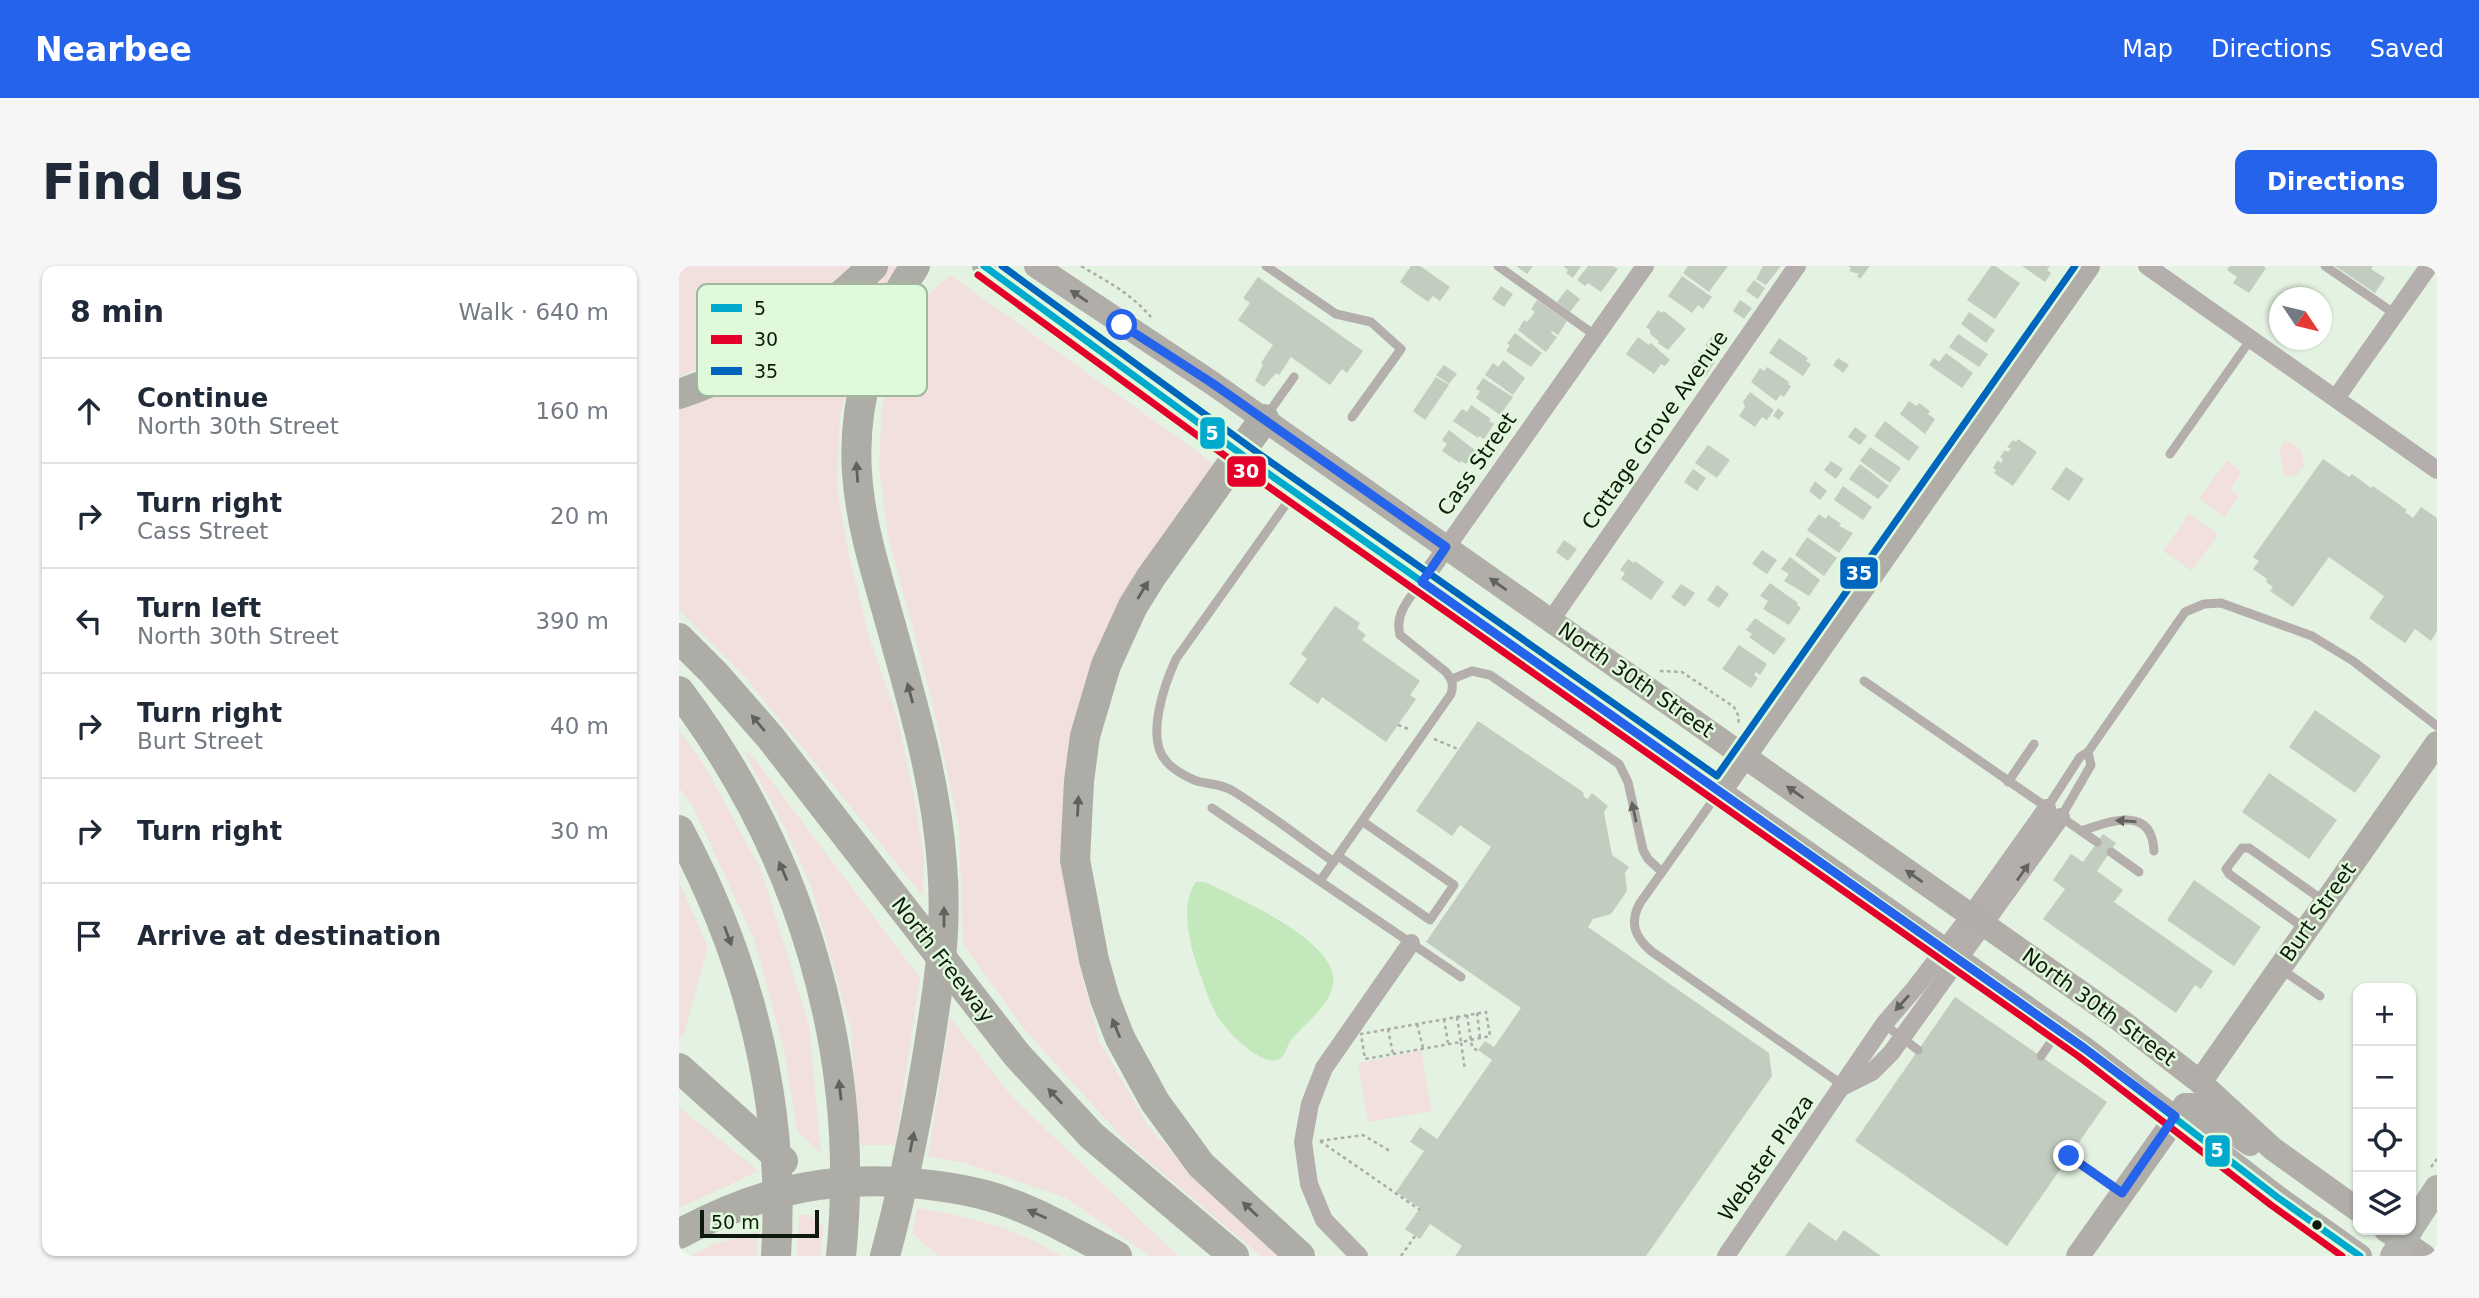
<!DOCTYPE html>
<html lang="en">
<head>
<meta charset="utf-8">
<style>
  body { margin:0; font-family:"DejaVu Sans",sans-serif; background:#f6f6f7; color:#1f2937 }
  .controls { position:absolute; right:21px; bottom:21px; display:grid; overflow:hidden; border-radius:14px; box-shadow:0 2px 5px #0004 }
  .controls button { width:63px; height:63px; display:grid; place-items:center; padding:0; border:0; border-bottom:2px solid #e0e1e3; background:#fff; color:#1f2937; font:35px sans-serif }
  .compass { position:absolute; left:1590px; top:21px; width:63px; height:63px; border-radius:50%; background:#fff; box-shadow:0 2px 5px #0004; rotate:125deg }
  .scale { position:absolute; left:21px; bottom:18px; width:119px; box-sizing:border-box; padding-left:7px; border:4px solid #10190e; border-top:0; font-size:19px; line-height:24px; white-space:nowrap; color:#10190e; -webkit-text-stroke:5px #dff9da; paint-order:stroke }
  .stop { position:absolute; width:21px; height:21px; margin:-16px; border:5px solid #2563eb; border-radius:50%; background:#fff }
  .stop.end { background:#2563eb; border-color:#fff; box-shadow:0 2px 7px #0008 }
  .list { margin:0; padding:0; list-style:none }
  h2 { display:flex; justify-content:space-between; align-items:center; height:91px; margin:0; padding:0 28px; font-size:30px }
  h2 small { font-size:23px; font-weight:400; color:#747a83 }
  .list li { display:grid; grid-template-columns:46px 1fr auto; gap:21px; align-items:center; box-sizing:border-box; height:105px; padding:0 28px; border-top:2px solid #e0e1e3 }
  .list b { display:block; font-size:26px; white-space:nowrap }
  .list p { margin:0; font-size:23px; white-space:nowrap; color:#747a83 }
  .list em { font-size:23px; font-style:normal; color:#747a83 }
  .icon { flex:none; width:38px; height:38px; fill:none; stroke:currentColor; stroke-width:2; stroke-linecap:round; stroke-linejoin:round }
  .map { position:relative; flex:none; width:1758px; height:990px; overflow:hidden; border-radius:14px }
  header { display:flex; align-items:center; gap:42px; box-sizing:border-box; height:98px; padding:0 35px; background:#2563eb; color:#fff }
  header strong { font-size:33px }
  nav { display:flex; gap:38px; margin-inline-start:auto; font-size:24px }
  .intro { display:flex; align-items:center; justify-content:space-between; box-sizing:border-box; height:168px; padding:0 42px }
  h1 { margin:0; font-size:49px }
  .button { padding:18px 32px; border-radius:14px; background:#2563eb; color:#fff; font-size:24px; font-weight:700 }
  main { display:flex; gap:42px; padding:0 42px }
  aside { flex:1; background:#fff; border-radius:14px; box-shadow:0 2px 5px #0004 }
  .map>svg:first-child { display:block }
  .green { fill:#f1e0de }
  .water { fill:#c3e8bc }
  .building { fill:#c2cdbf }
  .lines { fill:none; stroke-linecap:round; stroke-linejoin:round }
  .path { stroke:#acaca7; stroke-width:2.5; stroke-dasharray:3.5 3.5; stroke-linecap:butt }
  .lane { stroke:#b4afac; stroke-width:9 }
  .street { stroke:#b4afac; stroke-width:18 }
  .secondary { stroke:#b1aeaa; stroke-width:24 }
  .primary { stroke:#b2b1ab; stroke-width:26 }
  .highway { stroke:#adaca6; stroke-width:30 }
  .bus-1-casing { stroke:#dff9da; stroke-width:12 }
  .bus-2-casing { stroke:#dff9da; stroke-width:12 }
  .bus-3-casing { stroke:#dff9da; stroke-width:12 }
  .bus-1 { stroke:#00a9ce; stroke-width:7 }
  .bus-2 { stroke:#e4002b; stroke-width:7 }
  .bus-3 { stroke:#0065bd; stroke-width:7 }
  .oneway { fill:#60645c }
  .oneway2 { fill:#5e625a }
  .oneway3 { fill:#62645d }
  .route { stroke:#2563eb; stroke-width:9 }
  .bus-dot { fill:#10190e; stroke:#dff9da; stroke-width:2.5 }
  .labels { text-anchor:middle; dominant-baseline:central; stroke-width:5; stroke-linejoin:round; paint-order:stroke }
  .street-label { font-size:21px; fill:#10190e; stroke:#dff9da }
  .key { fill:#dff9da; stroke:#a1b69d; stroke-width:2 }
  .key-label { font-size:19px; fill:#10190e }
  .line-badge { stroke:#dff9da; stroke-width:2.5 }
  .badge-label { font-size:19px; text-anchor:middle; font-weight:bold; fill:#fff }
</style>
</head>
<body>
<header>
<strong>Nearbee</strong>
<nav><a>Map</a><a>Directions</a><a>Saved</a></nav>
</header>
<div class="intro"><h1>Find us</h1><a class="button">Directions</a></div>
<main>
<aside>
<h2>8 min<small>Walk · 640 m</small></h2>
<ul class="list">
<li><svg class="icon" aria-label="ahead" viewBox="0 0 24 24"><path d="M12 20V5M6 11l6-6 6 6"/></svg><div><b>Continue</b><p>North 30th Street</p></div><em>160 m</em></li>
<li><svg class="icon" aria-label="right" viewBox="0 0 24 24"><path d="M7 20v-9h11M14 6l5 5-5 5"/></svg><div><b>Turn right</b><p>Cass Street</p></div><em>20 m</em></li>
<li><svg class="icon" aria-label="left" viewBox="0 0 24 24"><path d="M17 20v-9H6M10 6l-5 5 5 5"/></svg><div><b>Turn left</b><p>North 30th Street</p></div><em>390 m</em></li>
<li><svg class="icon" aria-label="right" viewBox="0 0 24 24"><path d="M7 20v-9h11M14 6l5 5-5 5"/></svg><div><b>Turn right</b><p>Burt Street</p></div><em>40 m</em></li>
<li><svg class="icon" aria-label="right" viewBox="0 0 24 24"><path d="M7 20v-9h11M14 6l5 5-5 5"/></svg><div><b>Turn right</b></div><em>30 m</em></li>
<li><svg class="icon" aria-label="arrive" viewBox="0 0 24 24"><path d="M6 21V4h12l-3 4 3 4H6"/></svg><div><b>Arrive at destination</b></div></li>
</ul>
</aside>
<div class="map">
<svg width="1758" height="990" viewBox="0 0 1758 990">
  <rect width="100%" height="100%" fill="#e4f2e1"/>
  <g class="green">
    <path d="M0,0H170L136,36L75,78L0,111Z"/>
    <path d="M209,0H215L218,3L186,65L161,149L158,220L169,285L190,371L218,451L235,531L245,591L244,630L66,411L0,344V136L183,30Z"/>
    <path d="M271,9L537,199L435,355L385,596L396,682L420,775L471,863L538,934L602,990H582L448,877L346,764L284,678L280,561L252,431L209,270L200,200L203,141L212,103L241,36Z"/>
    <path d="M1605,175H1610L1623,185L1625,199L1618,209L1605,211L1600,183Z"/>
    <path d="M1548,194L1563,206L1551,223L1560,230L1545,251L1520,232Z"/>
    <path d="M1510,248L1539,268L1513,305L1484,285Z"/>
    <path d="M0,464L26,500L82,604L130,759L142,887L118,865L106,788L75,673L14,541L0,521Z"/>
    <path d="M64,484L75,492L241,712L216,879H181L172,763L132,620L106,562Z"/>
    <path d="M0,616L29,681L4,772L0,768Z"/>
    <path d="M271,751L333,831L499,990H472L385,931L282,896L249,891Z"/>
    <path d="M742,785L753,845L689,856L679,797Z"/>
    <path d="M0,841L80,905L0,942Z"/>
    <path d="M238,942C292,951 335,961 382,990H259L233,967Z"/>
    <path d="M120,949H130L145,960L141,990H118Z"/>
    <path d="M79,966L78,990H11L35,978Z"/>
  </g>
  <path class="water" d="M517,616H526C562,634 630,663 650,698C667,729 630,752 613,773C608,778 606,792 599,794C582,799 553,770 543,757C531,741 525,718 518,699C510,676 501,637 517,616Z"/>
  <g class="building">
    <path d="M732,0H741L771,21L761,35L754,30L749,36L721,16Z"/>
    <path d="M837,0H854L848,8Z"/>
    <path d="M884,0H902L894,12L887,7L889,4Z"/>
    <path d="M909,0H934L939,3L922,26L909,17L906,20L898,14Z"/>
    <path d="M1009,0H1049L1030,26L1004,7Z"/>
    <path d="M1084,0H1102L1087,19L1077,13Z"/>
    <path d="M1169,0H1191L1181,13L1178,10L1180,8L1170,5L1172,2Z"/>
    <path d="M1312,0H1316L1341,17L1316,53L1288,34Z"/>
    <path d="M1343,0H1371L1368,4L1372,7L1366,16Z"/>
    <path d="M1551,0H1584L1587,2L1570,27L1554,17L1558,11L1548,4Z"/>
    <path d="M1656,0H1694L1692,3L1706,12L1696,27Z"/>
    <path d="M1003,10L1033,31L1024,43L1019,39L1013,47L989,30Z"/>
    <path d="M579,11L684,85L668,107L663,103L651,119L612,91L600,109L597,107L585,121L576,115L584,98L582,97L594,79L559,54L571,37L564,32Z"/>
    <path d="M1075,14L1086,22L1079,33L1067,25Z"/>
    <path d="M822,20L834,28L825,41L813,33Z"/>
    <path d="M888,23L901,33L891,46L878,36Z"/>
    <path d="M858,34L888,55L879,69L873,65L872,67L878,71L867,86L839,64L845,54L848,56L856,46L852,43Z"/>
    <path d="M1061,34L1073,42L1065,53L1054,45Z"/>
    <path d="M979,44L983,47L985,45L1007,63L989,84L979,77L980,75L971,68V64L967,61Z"/>
    <path d="M1290,46L1316,64L1307,77L1282,58Z"/>
    <path d="M836,67L863,87L852,101L827,85L831,79L828,78Z"/>
    <path d="M1035,67L1048,76L1039,89L1026,80Z"/>
    <path d="M1279,68L1309,88L1300,101L1270,81Z"/>
    <path d="M959,71L970,79L972,77L991,94L986,100L982,98L975,108L947,88Z"/>
    <path d="M1100,72L1129,92L1127,95L1132,98L1124,110L1090,87Z"/>
    <path d="M1022,86L1036,96L1026,111L1012,100Z"/>
    <path d="M1267,87L1294,107L1283,122L1250,99L1255,92L1260,96Z"/>
    <path d="M1159,92L1170,99L1164,107L1154,99Z"/>
    <path d="M824,94L846,112L834,129L806,109L814,97L819,101Z"/>
    <path d="M765,99L778,108L770,118L757,109Z"/>
    <path d="M1088,101L1110,116L1109,118L1112,120L1105,131L1101,129L1097,135L1072,116L1081,102L1085,105Z"/>
    <path d="M757,111L770,119L746,154L734,145Z"/>
    <path d="M804,112L834,131L821,149L797,132L801,125L797,123Z"/>
    <path d="M1071,126L1095,144L1088,154L1083,151L1076,161L1060,150L1066,141L1064,136Z"/>
    <path d="M1230,135L1238,140L1240,137L1251,145L1249,148L1256,153L1246,168L1221,148Z"/>
    <path d="M792,139L812,153L810,155L815,158L805,173L800,170L799,172L774,155L783,143L788,146Z"/>
    <path d="M1099,142L1105,147L1100,154L1094,150Z"/>
    <path d="M1206,155L1240,181L1230,195L1195,170Z"/>
    <path d="M1176,161L1188,170L1181,179L1169,171Z"/>
    <path d="M770,164L797,185L787,198L782,195L781,197L763,185L768,178L763,174Z"/>
    <path d="M1339,173L1358,186L1334,220L1315,207L1317,204L1314,202L1319,194L1322,197L1324,193L1321,191L1326,184L1329,186L1332,183L1328,181L1334,174L1337,176Z"/>
    <path d="M1029,179L1051,194L1038,212L1016,197Z"/>
    <path d="M1191,181L1222,202L1211,217L1181,195Z"/>
    <path d="M1644,193L1670,211L1673,208L1692,222L1694,220L1728,244L1726,246L1734,252L1742,241L1758,252V365L1752,375L1736,363L1726,377L1690,352L1705,330L1650,291L1614,341L1591,325L1594,321L1587,316L1588,313L1574,303L1580,295L1574,291Z"/>
    <path d="M1152,195L1164,203L1157,213L1145,204Z"/>
    <path d="M1181,198L1210,220L1199,233L1170,213Z"/>
    <path d="M1387,201L1405,213L1390,235L1372,223Z"/>
    <path d="M1014,203L1027,212L1018,225L1005,216Z"/>
    <path d="M1136,215L1148,225L1141,234L1130,225Z"/>
    <path d="M1164,220L1193,241L1184,254L1155,234Z"/>
    <path d="M1140,248L1147,253L1149,249L1162,258L1160,260L1174,267L1160,287L1128,264Z"/>
    <path d="M1128,271L1158,292L1145,310L1116,289Z"/>
    <path d="M885,274L898,283L889,295L877,286Z"/>
    <path d="M1083,284L1098,294L1088,308L1073,298Z"/>
    <path d="M1111,291L1141,314L1130,330L1105,315L1110,308L1102,303Z"/>
    <path d="M949,293L955,297L956,295L985,316L972,334L942,313L946,307L941,304Z"/>
    <path d="M1091,317L1119,337L1118,339L1122,342L1110,359L1084,343L1089,335L1081,330Z"/>
    <path d="M1002,318L1016,327L1006,341L992,331Z"/>
    <path d="M1038,319L1050,328L1040,342L1028,334Z"/>
    <path d="M656,340L681,357L678,362L687,369L683,374L741,415L731,429L737,433L707,476L643,431L639,438L610,418L628,393L622,388Z"/>
    <path d="M1076,352L1107,373L1095,389L1070,371L1073,368L1067,364Z"/>
    <path d="M1060,379L1088,398L1081,409L1077,406L1075,409L1079,412L1072,422L1043,403Z"/>
    <path d="M1636,444L1702,490L1676,527L1610,481Z"/>
    <path d="M799,455L904,526L905,531L909,533L913,527L929,540L925,546L933,589L950,601L946,607L948,625L932,648L914,653L909,661L1090,787L1093,810L967,990H776L783,980L751,958L741,973L726,963L741,942L717,926L745,885L731,876L741,861L758,873L813,794L799,784L806,775L815,781L842,742L747,676L812,581L781,559L773,570L737,545Z"/>
    <path d="M1590,507L1658,554L1630,593L1563,546Z"/>
    <path d="M1424,568L1437,577L1418,605L1444,624L1435,636L1534,705L1522,723L1516,719L1497,747L1364,653L1386,623L1374,614L1392,588L1404,596Z"/>
    <path d="M1515,614L1582,661L1555,700L1488,654Z"/>
    <path d="M1276,731L1428,836L1328,980L1176,875Z"/>
    <path d="M1130,956L1157,975L1165,964L1202,990H1106Z"/>
  </g>
  <g class="lines">
    <g class="path">
      <path d="M402,0C430,17 449,25 472,51"/>
      <path d="M981,405L1003,406L1055,441L1060,451L1059,460"/>
      <path d="M719,459L732,464"/>
      <path d="M755,473L779,483"/>
      <path d="M798,747L801,772"/>
      <path d="M788,749L793,781L799,785"/>
      <path d="M778,751L782,776L686,793L682,768Z"/>
      <path d="M778,751L807,746L811,770L782,776L786,804"/>
      <path d="M765,753L769,777"/>
      <path d="M738,758L744,782"/>
      <path d="M709,763L714,788"/>
      <path d="M641,875L741,944"/>
      <path d="M641,875L684,869L711,885"/>
      <path d="M1752,901L1758,893"/>
      <path d="M722,990L736,970"/>
    </g>
    <g class="lane">
      <path d="M587,0L657,48L692,56L722,83L673,151"/>
      <path d="M819,0L917,70"/>
      <path d="M1646,0L1716,48"/>
      <path d="M588,149L615,111"/>
      <path d="M1491,188L1572,73"/>
      <path d="M615,227L497,393C486,417 466,472 487,495C492,502 506,510 513,513C525,519 539,516 554,525C588,546 621,572 655,596"/>
      <path d="M773,413L793,405L811,409L940,498L949,516L964,584L969,593L983,606"/>
      <path d="M1185,415L1418,576"/>
      <path d="M1329,516L1355,478"/>
      <path d="M1040,526L961,637C950,657 956,671 972,685L1165,820"/>
      <path d="M533,542L782,711"/>
      <path d="M1368,542L1401,491L1409,486L1506,346L1525,338L1542,337L1633,370L1674,395L1758,460"/>
      <path d="M1382,551L1412,499L1409,486"/>
      <path d="M1402,565C1429,556 1473,538 1475,585"/>
      <path d="M1432,586L1460,606"/>
      <path d="M659,590L751,654L775,619L683,555"/>
      <path d="M641,615L772,428C775,418 773,414 767,406L721,369C715,348 731,332 742,316"/>
      <path d="M1625,662L1550,608L1547,603L1563,582H1570L1645,635"/>
      <path d="M1602,703L1641,730"/>
      <path d="M1205,758L1239,784"/>
      <path d="M1362,790L1379,766"/>
      <path d="M1390,890L1442,926"/>
    </g>
    <g class="street">
      <path d="M1468,0L1758,204"/>
      <path d="M1657,132L1750,0"/>
      <path d="M743,316L966,0"/>
      <path d="M872,354L1118,0"/>
      <path d="M1165,820L1193,806L1212,787L1382,551"/>
      <path d="M680,990L645,954L630,918L624,876L631,838L645,802L732,677"/>
      <path d="M1047,990L1205,758L1236,722L1291,650L1368,542"/>
    </g>
    <g class="secondary">
      <path d="M305,0L418,81L573,196L1405,782L1598,931L1681,990"/>
      <path d="M357,0L533,117L1441,754L1521,816L1594,883L1679,944"/>
      <path d="M1041,525L1409,0"/>
      <path d="M1521,816L1758,477"/>
      <path d="M1707,964L1745,990"/>
      <path d="M1399,990L1506,839H1513L1571,878"/>
    </g>
    <g class="primary">
      <path d="M1732,962L1758,922"/>
      <path d="M1714,990L1731,964"/>
    </g>
    <g class="highway">
      <path d="M0,128C76,104 137,54 194,0"/>
      <path d="M585,153L472,311L454,340L427,399L406,470L400,515L396,594L415,694L426,733L441,772L476,836L522,899L621,990"/>
      <path d="M0,372L35,407L91,471L338,789L413,870L555,990"/>
      <path d="M0,425C122,586 183,788 162,990"/>
      <path d="M0,564C71,697 107,838 97,990"/>
      <path d="M0,802L104,895"/>
      <path d="M0,968C84,923 156,907 251,919C276,922 304,927 328,936C367,950 402,971 438,990"/>
      <path d="M206,990C223,927 236,863 247,798C258,730 269,668 263,598C257,515 233,435 211,356C197,306 181,257 178,206C173,136 197,58 236,0"/>
    </g>
    <defs>
      <path id="bus-1" d="M305,0L573,196L1405,782L1598,931L1681,990"/>
      <path id="bus-2" d="M299,9L567,205L1399,790L1592,939L1663,990"/>
      <path id="bus-3" d="M323,0L579,187L1038,510L1396,0"/>
    </defs>
    <use href="#bus-1" class="bus-1-casing"/>
    <use href="#bus-2" class="bus-2-casing"/>
    <use href="#bus-3" class="bus-3-casing"/>
    <use href="#bus-1" class="bus-1"/>
    <use href="#bus-2" class="bus-2"/>
    <use href="#bus-3" class="bus-3"/>
  </g>
  <defs><path id="oneway-solid" d="M-6-.8H1V-3.2L6.5 0L1 3.2V.8H-6Z" transform="scale(1.75)"/></defs>
  <g class="oneway">
    <use href="#oneway-solid" transform="translate(400 30) rotate(-146)"/>
    <use href="#oneway-solid" transform="translate(819 318) rotate(-145)"/>
    <use href="#oneway-solid" transform="translate(1116 526) rotate(-145)"/>
    <use href="#oneway-solid" transform="translate(1235 610) rotate(-145)"/>
  </g>
  <g class="oneway2">
    <use href="#oneway-solid" transform="translate(178 206) rotate(-94)"/>
    <use href="#oneway-solid" transform="translate(464 324) rotate(-59)"/>
    <use href="#oneway-solid" transform="translate(231 427) rotate(-105)"/>
    <use href="#oneway-solid" transform="translate(79 457) rotate(-130)"/>
    <use href="#oneway-solid" transform="translate(399 540) rotate(-87)"/>
    <use href="#oneway-solid" transform="translate(104 605) rotate(-113)"/>
    <use href="#oneway-solid" transform="translate(265 651) rotate(-90)"/>
    <use href="#oneway-solid" transform="translate(49 670) rotate(70)"/>
    <use href="#oneway-solid" transform="translate(437 762) rotate(-112)"/>
    <use href="#oneway-solid" transform="translate(161 824) rotate(-96)"/>
    <use href="#oneway-solid" transform="translate(376 830) rotate(-133)"/>
    <use href="#oneway-solid" transform="translate(233 876) rotate(-79)"/>
    <use href="#oneway-solid" transform="translate(571 943) rotate(-137)"/>
    <use href="#oneway-solid" transform="translate(358 948) rotate(-156)"/>
  </g>
  <g class="oneway3">
    <use href="#oneway-solid" transform="translate(955 546) rotate(-102)"/>
    <use href="#oneway-solid" transform="translate(1447 555) rotate(-176)"/>
    <use href="#oneway-solid" transform="translate(1344 606) rotate(-55)"/>
    <use href="#oneway-solid" transform="translate(1223 737) rotate(132)"/>
  </g>
  <g class="lines">
    <path class="route" d="M443,59L533,117L767,281L743,316L1405,782L1496,850L1443,927L1390,890"/>
  </g>
  <circle class="bus-dot" cx="1638" cy="959" r="6"/>
  <g class="labels">
    <g class="street-label">
      <text transform="translate(976 164) rotate(-55)">Cottage Grove Avenue</text>
      <text transform="translate(798 198) rotate(-55)">Cass Street</text>
      <text transform="translate(957 414) rotate(35)">North 30th Street</text>
      <text transform="translate(1639 646) rotate(-55)">Burt Street</text>
      <text transform="translate(264 694) rotate(52)">North Freeway</text>
      <text transform="translate(1420 741) rotate(36)">North 30th Street</text>
      <text transform="translate(1087 892) rotate(-55)">Webster Plaza</text>
    </g>
  </g>
  <rect x="18" y="18" width="230" height="112" rx="10" class="key"/>
  <rect x="32" y="38" width="31" height="8" fill="#00a9ce"/>
  <rect x="32" y="69" width="31" height="9" fill="#e4002b"/>
  <rect x="32" y="101" width="31" height="8" fill="#0065bd"/>
  <g class="key-label">
    <text x="75" y="49">5</text>
    <text x="75" y="80">30</text>
    <text x="75" y="112">35</text>
  </g>
  <g class="line-badge">
    <rect x="520" y="150" width="27" height="34" rx="7" fill="#00a9ce"/>
    <rect x="547" y="189" width="41" height="33" rx="7" fill="#e4002b"/>
    <rect x="1160" y="290" width="40" height="34" rx="7" fill="#0065bd"/>
    <rect x="1525" y="868" width="27" height="34" rx="7" fill="#00a9ce"/>
  </g>
  <g class="badge-label">
    <text x="533" y="174">5</text>
    <text x="567" y="212">30</text>
    <text x="1180" y="314">35</text>
    <text x="1538" y="891">5</text>
  </g>
</svg>
<div class="controls">
<button>+</button>
<button>−</button>
<button><svg class="icon" aria-label="locate" viewBox="0 0 24 24"><circle cx="12" cy="12" r="6"/><path d="M12 2v4M12 18v4M2 12h4M18 12h4"/></svg></button>
<button><svg class="icon" aria-label="layers" viewBox="0 0 24 24"><path d="M12 4l9 5-9 5-9-5zM3 14l9 5 9-5"/></svg></button>
</div>
<svg class="compass" viewBox="-18 -18 36 36"><path d="M0-13l5 13h-10z" fill="#e53935"/><path d="M0 13l5-13h-10z" fill="#747a83"/></svg>
<div class="scale">50 m</div>
<div class="stop" style="left:443px;top:59px"></div>
<div class="stop end" style="left:1390px;top:890px"></div>
</div>
</main>
</body>
</html>
